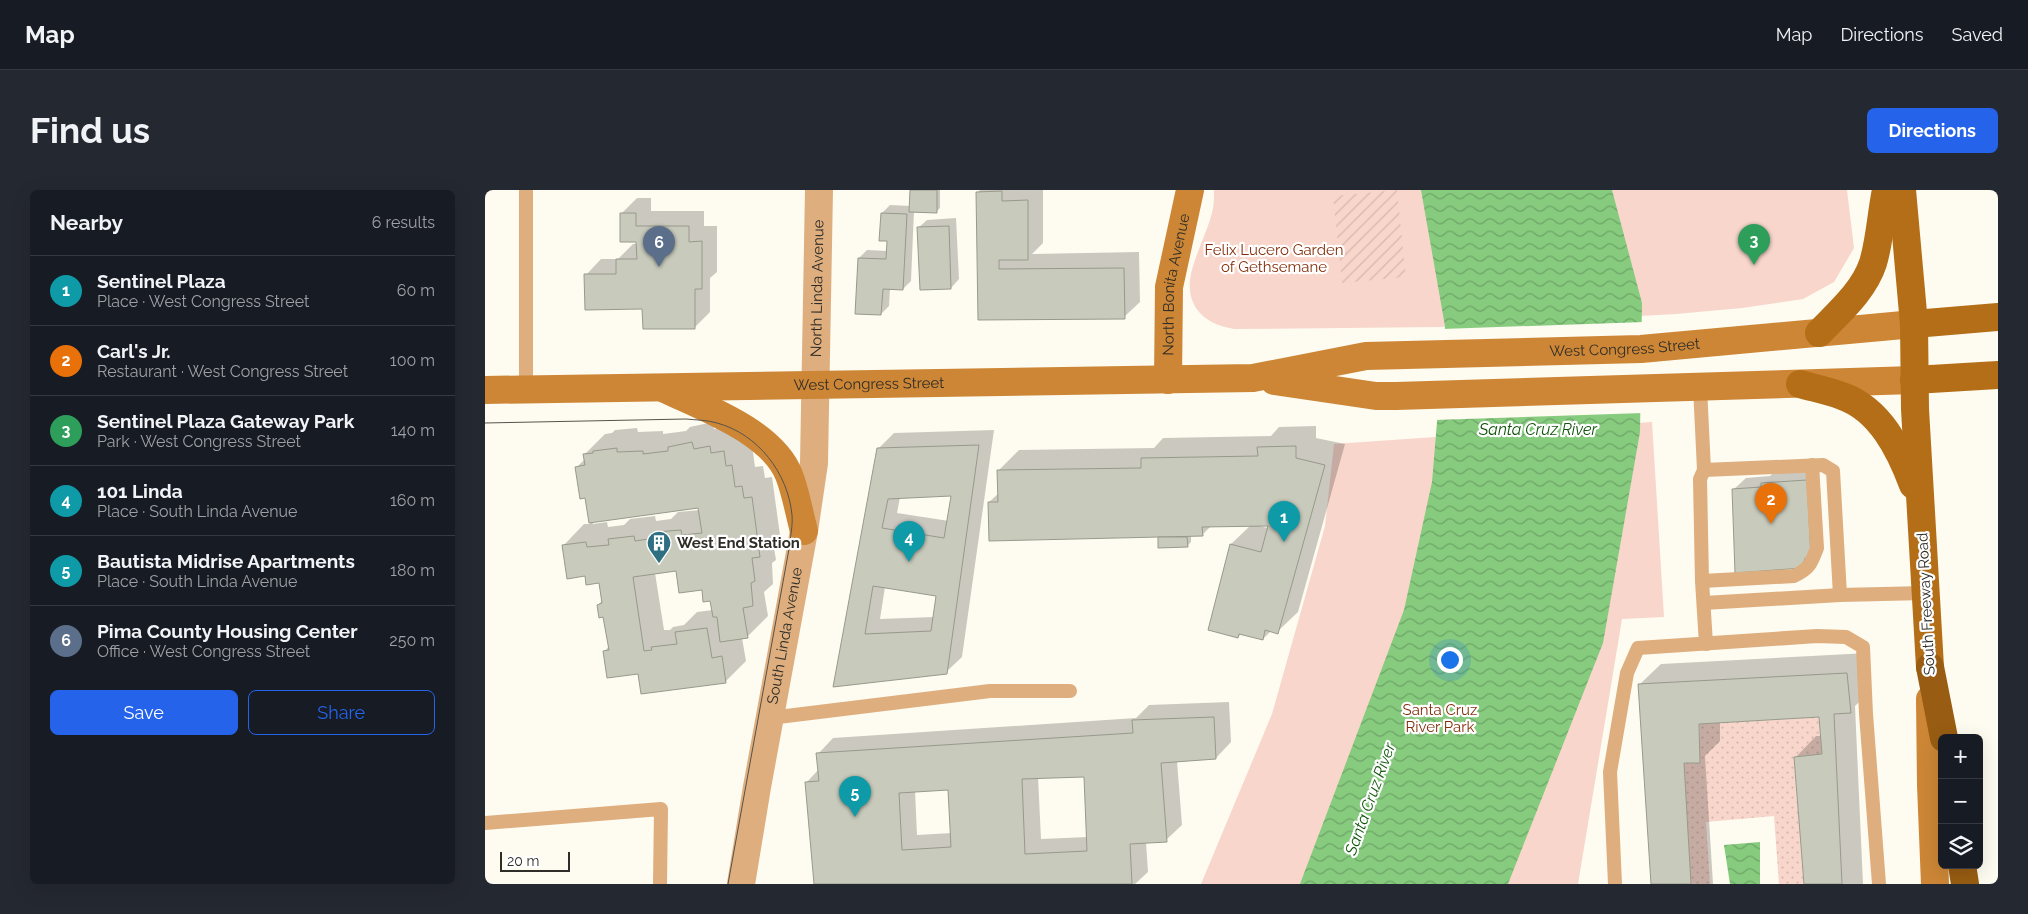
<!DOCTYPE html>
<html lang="en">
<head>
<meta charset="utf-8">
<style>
  body { margin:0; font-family:Raleway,sans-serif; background:#242831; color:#f1f3f6 }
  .controls { position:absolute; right:15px; bottom:15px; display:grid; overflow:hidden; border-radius:8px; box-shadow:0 5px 20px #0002 }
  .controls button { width:45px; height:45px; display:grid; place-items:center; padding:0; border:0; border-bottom:1px solid #363941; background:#171b24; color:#f1f3f6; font:25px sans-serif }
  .scale { position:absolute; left:15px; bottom:12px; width:70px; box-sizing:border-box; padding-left:5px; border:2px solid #2f2d27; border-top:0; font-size:14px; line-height:18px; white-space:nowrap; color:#2f2d27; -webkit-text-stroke:4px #fff; paint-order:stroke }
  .you { position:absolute; left:964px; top:469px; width:18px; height:18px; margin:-12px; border:4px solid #fff; border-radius:50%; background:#1a73e8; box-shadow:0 0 0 8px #1a73e833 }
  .badge { display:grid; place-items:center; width:32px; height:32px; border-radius:50%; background:#2563eb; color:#fff; font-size:16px; font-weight:700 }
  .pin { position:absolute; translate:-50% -41px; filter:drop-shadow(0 1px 2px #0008) }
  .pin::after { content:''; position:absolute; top:26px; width:18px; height:15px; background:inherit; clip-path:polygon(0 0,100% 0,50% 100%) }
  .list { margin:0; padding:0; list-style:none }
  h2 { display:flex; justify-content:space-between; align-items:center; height:65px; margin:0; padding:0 20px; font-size:21px }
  h2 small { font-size:16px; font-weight:400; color:#9ea1a6 }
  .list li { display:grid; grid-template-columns:32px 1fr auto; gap:15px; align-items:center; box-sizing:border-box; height:70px; padding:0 20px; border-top:1px solid #363941 }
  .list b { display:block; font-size:19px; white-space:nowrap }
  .list p { margin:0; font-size:16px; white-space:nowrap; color:#9ea1a6 }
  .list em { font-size:16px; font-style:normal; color:#9ea1a6 }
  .actions { display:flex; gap:10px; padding:15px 20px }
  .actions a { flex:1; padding:11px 0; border:1px solid #2563eb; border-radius:8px; text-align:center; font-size:18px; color:#2563eb }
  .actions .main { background:#2563eb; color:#fff }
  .icon { flex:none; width:28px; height:28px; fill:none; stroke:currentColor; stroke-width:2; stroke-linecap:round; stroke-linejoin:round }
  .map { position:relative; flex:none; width:1513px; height:694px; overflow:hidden; border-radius:8px }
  header { display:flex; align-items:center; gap:30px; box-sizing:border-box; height:70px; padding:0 25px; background:#171b24; border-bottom:1px solid #363941 }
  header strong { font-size:24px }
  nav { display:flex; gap:28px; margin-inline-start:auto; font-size:18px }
  .intro { display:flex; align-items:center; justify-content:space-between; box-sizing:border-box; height:120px; padding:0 30px }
  h1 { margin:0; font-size:35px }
  .button { padding:12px 22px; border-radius:8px; background:#2563eb; color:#fff; font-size:18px; font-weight:700 }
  main { display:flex; gap:30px; padding:0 30px }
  aside { flex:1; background:#171b24; border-radius:8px; box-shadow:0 5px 20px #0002 }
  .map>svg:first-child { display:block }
  .grass { fill:url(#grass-dots) }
  .park { fill:#f8d6cb }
  .garden { fill:url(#garden-furrows) }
  .water { fill:url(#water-waves) }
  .pier { fill:#fefbf1 }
  .shadow { fill:#0003; fill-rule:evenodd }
  .building { fill:#c8cbbc; stroke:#979a8b; fill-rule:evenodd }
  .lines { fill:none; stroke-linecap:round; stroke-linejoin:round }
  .lane { stroke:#deae7e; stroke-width:14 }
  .street { stroke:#deae7e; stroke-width:28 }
  .secondary { stroke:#cc8636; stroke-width:28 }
  .primary { stroke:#b36e17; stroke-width:28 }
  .highway { stroke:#985d12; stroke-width:28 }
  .tram { stroke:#55534c; stroke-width:1 }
  .labels { text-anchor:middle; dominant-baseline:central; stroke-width:4.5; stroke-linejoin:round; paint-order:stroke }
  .park-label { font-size:15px; fill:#842f0b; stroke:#fff }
  .street-label { font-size:15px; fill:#2f2d27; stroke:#fff }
  .poi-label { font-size:15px; font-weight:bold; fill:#2f2d27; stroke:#fff; text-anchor:start }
  .water-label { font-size:16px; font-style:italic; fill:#0f5609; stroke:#fff }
</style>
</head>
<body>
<header>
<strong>Map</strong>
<nav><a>Map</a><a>Directions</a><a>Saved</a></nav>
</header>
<div class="intro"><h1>Find us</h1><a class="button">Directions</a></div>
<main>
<aside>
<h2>Nearby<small>6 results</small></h2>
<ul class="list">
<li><span class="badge" style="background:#0f9aa8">1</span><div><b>Sentinel Plaza</b><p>Place · West Congress Street</p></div><em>60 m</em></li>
<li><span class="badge" style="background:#e8710a">2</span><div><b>Carl's Jr.</b><p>Restaurant · West Congress Street</p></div><em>100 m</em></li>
<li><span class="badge" style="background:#2e9e5b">3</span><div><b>Sentinel Plaza Gateway Park</b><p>Park · West Congress Street</p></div><em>140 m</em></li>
<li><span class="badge" style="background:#0f9aa8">4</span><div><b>101 Linda</b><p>Place · South Linda Avenue</p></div><em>160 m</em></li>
<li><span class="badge" style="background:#0f9aa8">5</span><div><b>Bautista Midrise Apartments</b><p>Place · South Linda Avenue</p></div><em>180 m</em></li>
<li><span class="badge" style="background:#5c6f8a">6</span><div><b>Pima County Housing Center</b><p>Office · West Congress Street</p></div><em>250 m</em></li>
</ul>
<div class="actions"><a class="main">Save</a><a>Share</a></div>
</aside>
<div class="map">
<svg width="1513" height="694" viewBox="0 0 1513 694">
  <defs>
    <pattern id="grass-dots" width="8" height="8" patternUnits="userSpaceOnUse" patternTransform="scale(1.25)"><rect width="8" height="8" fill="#f8d6cb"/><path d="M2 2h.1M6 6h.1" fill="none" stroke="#d5b8ae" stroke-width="1.8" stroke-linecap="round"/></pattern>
    <pattern id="garden-furrows" width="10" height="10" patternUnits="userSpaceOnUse" patternTransform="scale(1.25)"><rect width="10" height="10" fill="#f8d6cb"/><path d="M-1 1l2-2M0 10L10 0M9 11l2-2" fill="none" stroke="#d5b8ae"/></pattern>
    <pattern id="water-waves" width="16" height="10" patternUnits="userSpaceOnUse" patternTransform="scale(1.25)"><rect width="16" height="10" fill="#86cb7e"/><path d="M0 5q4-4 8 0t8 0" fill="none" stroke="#6ea567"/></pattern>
  </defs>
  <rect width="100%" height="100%" fill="#fefbf1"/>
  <path class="grass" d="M1334,527L1337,564L1309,567L1319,694H1294L1289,626L1221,632L1225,694H1206L1199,573H1215V534Z"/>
  <g class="park">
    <path d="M729,0H1362L1369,58L1349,92L1318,109L1257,118L1191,124L955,137L749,139C723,135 702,120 705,90C707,71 722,43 727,23C729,16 729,8 729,0Z"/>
    <path d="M1167,232L1179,427L1137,429L1093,694H716L787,524L840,336L849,254Z"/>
  </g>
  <path class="garden" d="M912,0L921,87L857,93L848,6Z"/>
  <g class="water">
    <path d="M936,0H1127L1157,113L1155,242L1118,453L1023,694H815L919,420L947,292L960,136Z"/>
    <path d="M1275,652V694H1245L1239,655Z"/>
  </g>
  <path class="pier" d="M1159,132L1158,223L949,230L957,139Z"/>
  <g class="shadow">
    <path d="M426,0H455V18L451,22L429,21L426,91L418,99L405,98L404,116L396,124L374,68L382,60L403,61V50L397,23L405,15L426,16Z"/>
    <path d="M495,0H558V53L547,64L654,62L655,112L639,127L495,129L493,2Z"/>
    <path d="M152,8H166V21H219V36H232V82L225,88V122L210,137L159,118L101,85L116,69H133L148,54H153L136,24Z"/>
    <path d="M471,28L474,89L466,98L433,38L442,30Z"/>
    <path d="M228,232L229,239L246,236L267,255L270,277L278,276L280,288L287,287L295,345L288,352L291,370L287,373L288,394L279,402L283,426L262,447L257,448L261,471L240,492L154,482L119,462L124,456L119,426L113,415L117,411L115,391L79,355L99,334H105L101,306L92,277L100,269L99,265L120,244L127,243L130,240L152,238L153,242L178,241V244L201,241L205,237ZM214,316L215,320L193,322L186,329L171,331L170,326L145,329L139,335L123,337L122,332L108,334L107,331ZM192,380L218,398L226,410L228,420L212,422L199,435L188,437L185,440H179L170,383Z"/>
    <path d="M831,236V248L860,254L813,422L792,442L786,441L778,449L757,443L753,447L746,354L766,335L726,336L717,345H706V352L703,355L674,357V346L504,312L514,303L513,281L534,260L669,258L678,248L786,246L794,237ZM784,335L783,338L774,336Z"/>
    <path d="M509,240L477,467L461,482L349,496L393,259L409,243ZM468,304L464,331L412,323L415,307ZM400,397L452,405L449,427L395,429Z"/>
    <path d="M1334,279L1338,354L1317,377L1248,300L1261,288L1285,286L1290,281Z"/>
    <path d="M1383,463L1386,501L1370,516L1378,694H1320L1311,567L1331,546H1337L1335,526L1235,532V551L1220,566L1228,694H1168L1155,494L1176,474Z"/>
    <path d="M744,512L746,552L731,568L692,571L697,635L681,650L661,652L663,682L650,694H331L322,592L334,579L333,564L348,548L651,528L664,515ZM600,585L603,647L556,649L553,587ZM464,599L467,643L432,645L430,600Z"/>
  </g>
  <g class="building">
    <path d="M425,0H452V23L424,22Z"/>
    <path d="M517,1V11L543,10V70H514V79L639,78L640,129L493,130L491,2Z"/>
    <path d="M135,23H151V36H204V52L217,51V99H210V139H158L157,119L100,120L99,84H131V69H152L151,52H135Z"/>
    <path d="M396,23L422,24L418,100L398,99L396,125L370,124L373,68L401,69L402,51H394Z"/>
    <path d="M464,36L466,99L435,100L432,37Z"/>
    <path d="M207,252L209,259L225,256L226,263L239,261L241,276L247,275L250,297L257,296L259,308L267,307L275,367L267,368L270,391L266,393L268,416L258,418L263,448L235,452L232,427H228L225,411L218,412L217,400L194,403L191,381L148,387L159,461L167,460L166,457L192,454L190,442L222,438L227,468L237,466L241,493L156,504L153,484L122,488L118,461L124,460L118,427L114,428L112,415L117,413L114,393L101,395L100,386L82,389L77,355L101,352L102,357L124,355L123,349L149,346L150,351L171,348V342L196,340L197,345L217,343L213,318L104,333L100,308L95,309L90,277L100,275L98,264L108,263V261L132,258V262L158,261V264L183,261V257Z"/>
    <path d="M494,255L462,484L348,497L392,258ZM466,306L459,348L397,338L403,309ZM388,396L451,406L446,441L380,444Z"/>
    <path d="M811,256V268L840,275L793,444L780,440L778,450L754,444L753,448L723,440L745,354L776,362L783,336L717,337L718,346L504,351L503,312H513L512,280L656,278V268L773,266L772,257Z"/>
    <path d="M1322,290L1326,368H1320L1317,378L1250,383L1247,299L1276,297V293Z"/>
    <path d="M673,347H702L703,357L673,358Z"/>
    <path d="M1362,483L1366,523L1349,524L1357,694H1319L1309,567L1337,564L1334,527L1214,534L1215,573H1199L1206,694H1166L1153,494Z"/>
    <path d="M729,527L731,569L676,573L682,652L645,654L647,694H329L320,592L334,591L331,563L648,543L647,530ZM599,587L602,661L540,664L537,589ZM463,600L466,657L417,660L414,603Z"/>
  </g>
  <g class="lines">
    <g class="lane">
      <path d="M41,0V199"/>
      <path d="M1215,197L1219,280L1215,289L1217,391L1221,454"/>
      <path d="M1219,280L1338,275L1348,281L1355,405"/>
      <path d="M1217,391L1309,386C1324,379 1326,374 1332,358L1327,275"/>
      <path d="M1219,413L1355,405L1440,403"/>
      <path d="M285,528L505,501H585"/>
      <path d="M0,633L176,619L175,694"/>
      <path d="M1130,694L1125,582L1142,483L1153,458L1332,446L1361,447L1378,457L1381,524L1394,694"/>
    </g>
    <path class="street" id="s1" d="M256,694L272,597L319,341L329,273L334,0"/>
    <g class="secondary">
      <path id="s2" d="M683,190L684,97L705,0"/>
      <path d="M789,191L891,206H911L1429,190"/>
      <path d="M180,199C220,218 287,242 304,285C311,303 314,323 319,341"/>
      <path id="s3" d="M0,200L768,188L881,166L1156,159L1429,134"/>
      <path d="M1445,509L1446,595L1450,694"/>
    </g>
    <g class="primary">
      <path d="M1417,0L1429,134L1430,219L1445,477"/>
      <path d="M1429,134L1513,127"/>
      <path d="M1334,143C1353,123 1379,101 1388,73C1395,50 1396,24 1401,0"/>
      <path d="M1429,190L1513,185"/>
      <path d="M1315,194C1329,198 1344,201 1357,206C1395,219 1415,260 1428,295"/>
    </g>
    <g class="highway">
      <path d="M1445,477L1459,548"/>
      <path d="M1477,675L1480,694"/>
    </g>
    <path class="tram" d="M0,233L201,229C211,230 222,230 232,233C273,244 303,283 307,325C308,336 305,348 304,359L243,694"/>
  </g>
  <defs>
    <symbol id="building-pin" viewBox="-11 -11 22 30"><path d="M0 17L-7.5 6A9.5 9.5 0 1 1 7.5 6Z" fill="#2e7082" stroke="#fff"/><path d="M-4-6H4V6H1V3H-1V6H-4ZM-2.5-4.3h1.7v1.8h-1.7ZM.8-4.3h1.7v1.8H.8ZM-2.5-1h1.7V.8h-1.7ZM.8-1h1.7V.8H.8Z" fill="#fff"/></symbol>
  </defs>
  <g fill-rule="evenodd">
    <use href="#building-pin" x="160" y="339" width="28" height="38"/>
  </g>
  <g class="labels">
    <g class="park-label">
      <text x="789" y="60">Felix Lucero Garden<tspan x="789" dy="17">of Gethsemane</tspan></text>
      <text x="955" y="520">Santa Cruz<tspan x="955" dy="17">River Park</tspan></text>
    </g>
    <g class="street-label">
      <text stroke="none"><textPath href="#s2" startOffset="96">North Bonita Avenue</textPath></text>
      <text stroke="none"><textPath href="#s1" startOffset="602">North Linda Avenue</textPath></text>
      <text stroke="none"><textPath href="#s3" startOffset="1142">West Congress Street</textPath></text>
      <text stroke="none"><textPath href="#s3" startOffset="384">West Congress Street</textPath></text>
      <text transform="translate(1441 414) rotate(-93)">South Freeway Road</text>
      <text stroke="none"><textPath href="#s1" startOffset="252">South Linda Avenue</textPath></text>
    </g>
    <g class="poi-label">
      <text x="192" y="353">West End Station</text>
    </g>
    <g class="water-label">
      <text x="1053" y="239">Santa Cruz River</text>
      <text transform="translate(885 609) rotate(-70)">Santa Cruz River</text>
    </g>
  </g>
</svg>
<div class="controls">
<button>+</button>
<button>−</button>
<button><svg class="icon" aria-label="layers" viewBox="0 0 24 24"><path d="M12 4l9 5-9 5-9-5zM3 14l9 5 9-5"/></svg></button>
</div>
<div class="scale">20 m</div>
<div class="you"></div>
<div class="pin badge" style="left:799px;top:352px;background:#0f9aa8">1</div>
<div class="pin badge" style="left:1286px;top:334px;background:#e8710a">2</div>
<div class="pin badge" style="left:1269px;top:75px;background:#2e9e5b">3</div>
<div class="pin badge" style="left:424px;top:372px;background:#0f9aa8">4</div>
<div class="pin badge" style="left:370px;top:627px;background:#0f9aa8">5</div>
<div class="pin badge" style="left:174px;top:77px;background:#5c6f8a">6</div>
</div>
</main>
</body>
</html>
